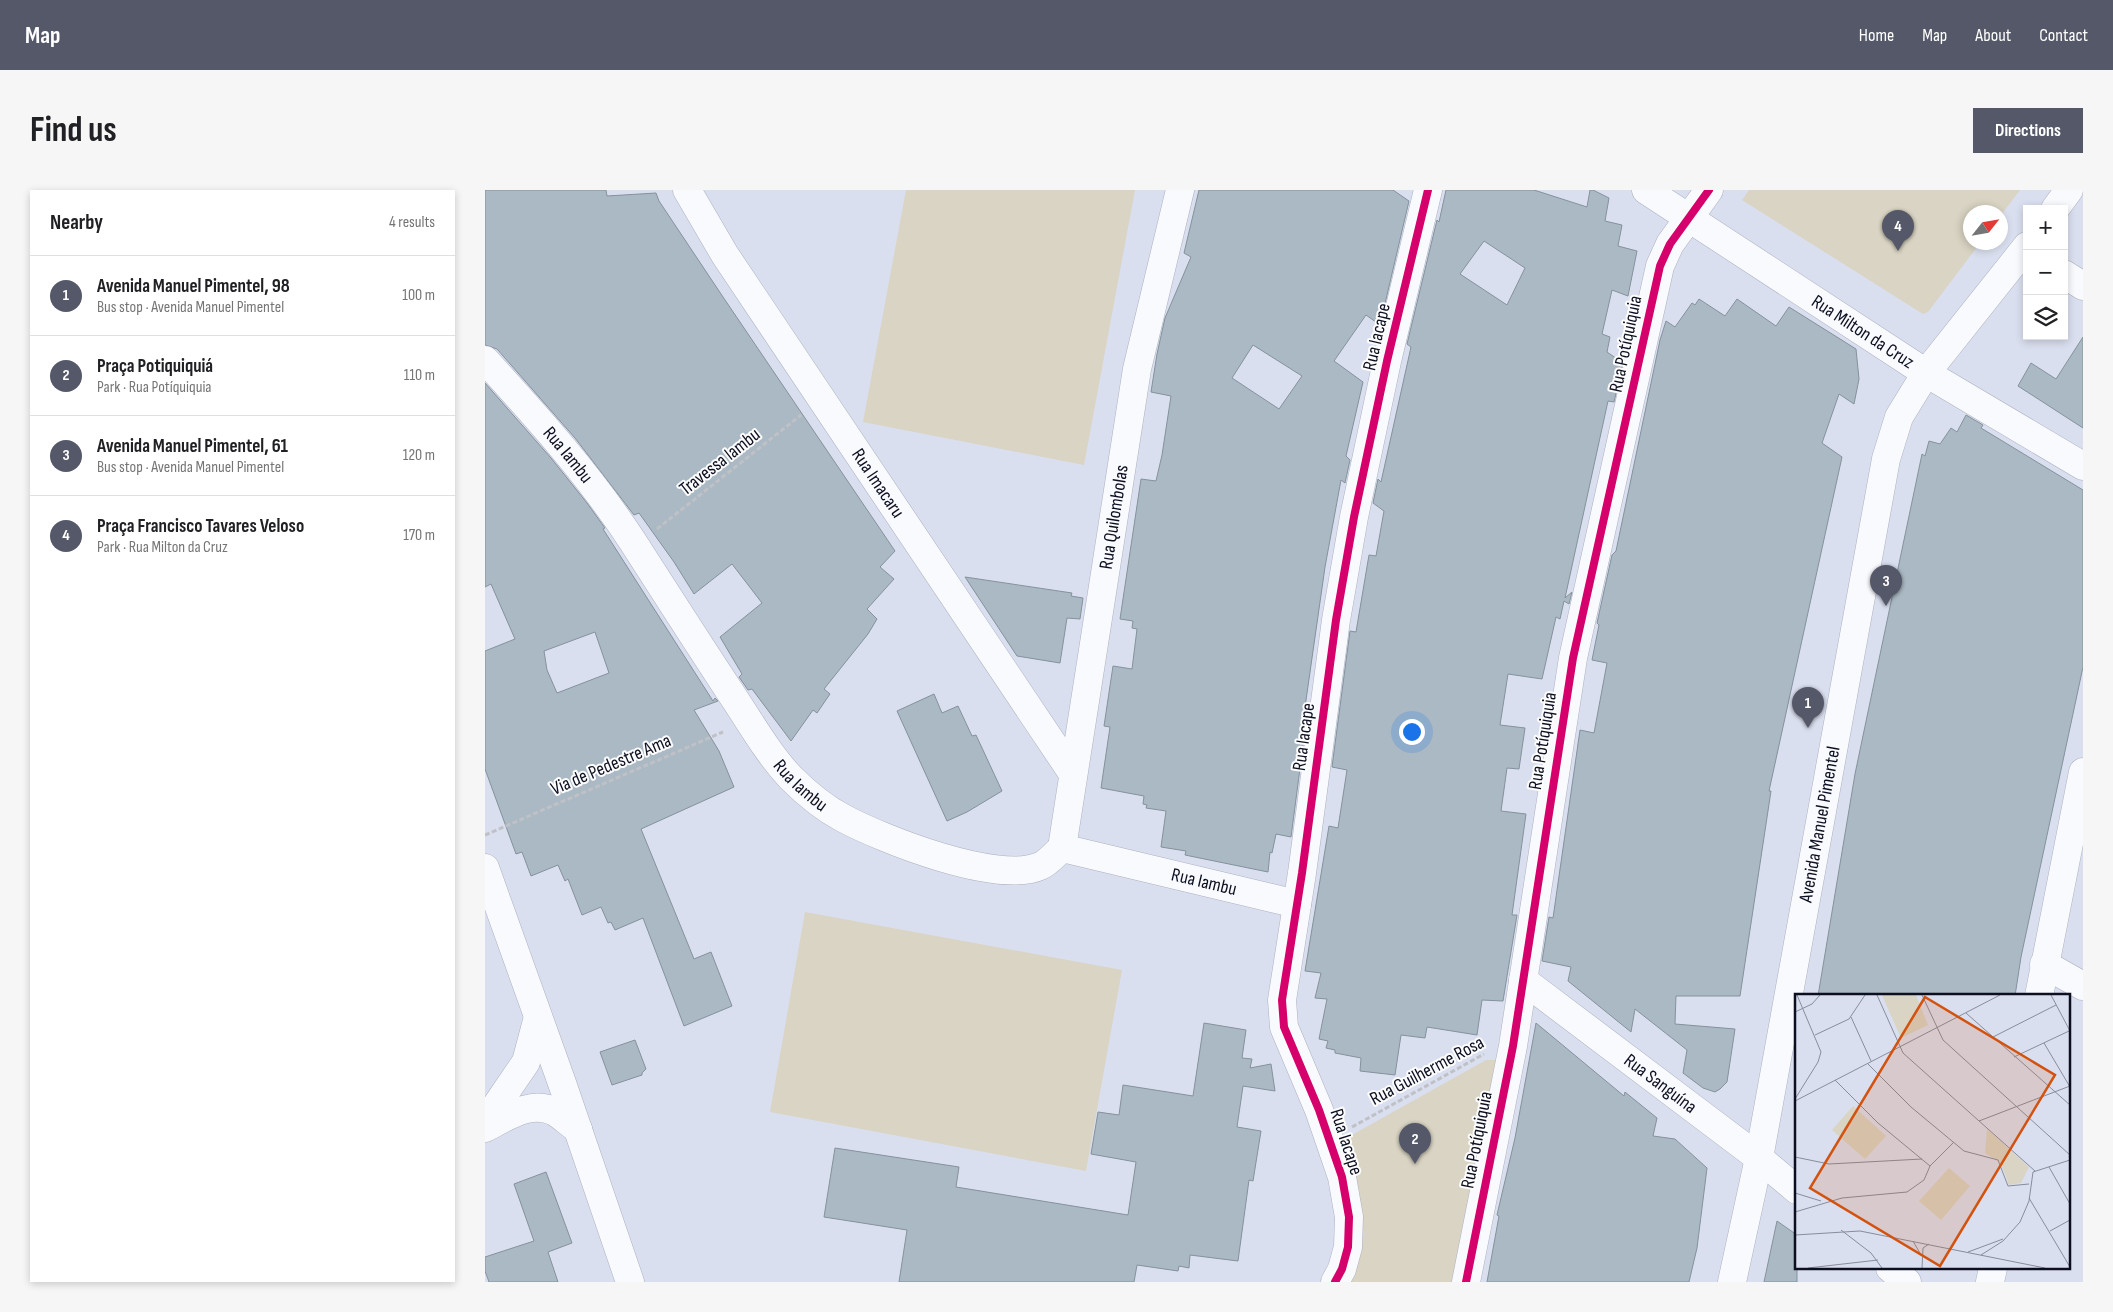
<!DOCTYPE html>
<html lang="en">
<head>
<meta charset="utf-8">
<style>
  body { margin:0; font-family:"Sofia Sans Condensed",sans-serif; background:#f6f6f6; color:#202124 }
  .controls { position:absolute; right:15px; top:15px; display:grid; overflow:hidden; border-radius:0px; box-shadow:0 2px 8px #0003 }
  .controls button { width:45px; height:45px; display:grid; place-items:center; padding:0; border:0; border-bottom:1px solid #e0e0e0; background:#fff; color:#202124; font:25px sans-serif }
  .compass { position:absolute; left:1478px; top:15px; width:45px; height:45px; border-radius:50%; background:#fff; box-shadow:0 2px 8px #0003; rotate:59deg }
  .you { position:absolute; left:926px; top:541px; width:18px; height:18px; margin:-12px; border:4px solid #fff; border-radius:50%; background:#1a73e8; box-shadow:0 0 0 8px #1a73e833 }
  .badge { display:grid; place-items:center; width:32px; height:32px; border-radius:50%; background:#545868; color:#fff; font-size:16px; font-weight:700 }
  .pin { position:absolute; translate:-50% -41px; filter:drop-shadow(0 1px 2px #0008) }
  .pin::after { content:''; position:absolute; top:26px; width:18px; height:15px; background:inherit; clip-path:polygon(0 0,100% 0,50% 100%) }
  .list { margin:0; padding:0; list-style:none }
  h2 { display:flex; justify-content:space-between; align-items:center; height:65px; margin:0; padding:0 20px; font-size:21px }
  h2 small { font-size:16px; font-weight:400; color:#757577 }
  .list li { display:grid; grid-template-columns:32px 1fr auto; gap:15px; align-items:center; box-sizing:border-box; height:80px; padding:0 20px; border-top:1px solid #e0e0e0 }
  .list b { display:block; font-size:19px; white-space:nowrap }
  .list p { margin:0; font-size:16px; white-space:nowrap; color:#757577 }
  .list em { font-size:16px; font-style:normal; color:#757577 }
  .icon { flex:none; width:28px; height:28px; fill:none; stroke:currentColor; stroke-width:2; stroke-linecap:round; stroke-linejoin:round }
  .map { position:relative; flex:none; width:1598px; height:1092px; overflow:hidden; border-radius:0px }
  header { display:flex; align-items:center; gap:30px; box-sizing:border-box; height:70px; padding:0 25px; background:#545868; color:#fff }
  header strong { font-size:24px }
  nav { display:flex; gap:28px; margin-inline-start:auto; font-size:18px }
  .intro { display:flex; align-items:center; justify-content:space-between; box-sizing:border-box; height:120px; padding:0 30px }
  h1 { margin:0; font-size:35px }
  .button { padding:12px 22px; border-radius:0px; background:#545868; color:#fff; font-size:18px; font-weight:700 }
  main { display:flex; gap:30px; padding:0 30px }
  aside { flex:1; background:#fff; border-radius:0px; box-shadow:0 2px 8px #0003 }
  .map>svg:first-child { display:block }
  .green { fill:#d9d4c3 }
  .building { fill:#aab9c3; stroke:#83929c; fill-rule:evenodd }
  .lines { fill:none; stroke-linecap:round; stroke-linejoin:round }
  .minor-casing { stroke:#acb0c0; stroke-width:29 }
  .path { stroke:#bfc1c7; stroke-width:3; stroke-dasharray:5 2.5; stroke-linecap:butt }
  .minor { stroke:#f9fafd; stroke-width:28 }
  .cycleway-casing { stroke:#fcfcfc; stroke-width:11 }
  .cycleway { stroke:#d6006c; stroke-width:8 }
  .labels { text-anchor:middle; dominant-baseline:central; stroke-width:4; stroke-linejoin:round; paint-order:stroke }
  .street-label { font-size:19px; fill:#0c0f20; stroke:#fcfcfc }
  .inset-road { fill:none; stroke:#888c9c; stroke-width:1 }
  .view { fill:#d2520e; fill-opacity:0.15; stroke:#d2520e; stroke-width:2.5 }
  .inset-edge { fill:none; stroke:#0c0f20; stroke-width:2.5 }
</style>
</head>
<body>
<header>
<strong>Map</strong>
<nav><a>Home</a><a>Map</a><a>About</a><a>Contact</a></nav>
</header>
<div class="intro"><h1>Find us</h1><a class="button">Directions</a></div>
<main>
<aside>
<h2>Nearby<small>4 results</small></h2>
<ul class="list">
<li><span class="badge">1</span><div><b>Avenida Manuel Pimentel, 98</b><p>Bus stop · Avenida Manuel Pimentel</p></div><em>100 m</em></li>
<li><span class="badge">2</span><div><b>Praça Potiquiquiá</b><p>Park · Rua Potíquiquia</p></div><em>110 m</em></li>
<li><span class="badge">3</span><div><b>Avenida Manuel Pimentel, 61</b><p>Bus stop · Avenida Manuel Pimentel</p></div><em>120 m</em></li>
<li><span class="badge">4</span><div><b>Praça Francisco Tavares Veloso</b><p>Park · Rua Milton da Cruz</p></div><em>170 m</em></li>
</ul>
</aside>
<div class="map">
<svg width="1598" height="1092" viewBox="0 0 1598 1092">
  <rect width="100%" height="100%" fill="#dadfef"/>
  <g class="green">
    <path d="M421,0H650L599,275L378,232Z"/>
    <path d="M1264,0H1535L1516,25V22H1486V52L1495,53L1443,122L1438,124L1257,10Z"/>
    <path d="M320,722L637,780L601,981L285,922Z"/>
    <path d="M1001,870H1012L971,1092H858V950Z"/>
  </g>
  <g class="building">
    <path d="M0,0H121L122,6L171,3L174,11L238,107L410,361L395,377L409,389L382,419L392,429L383,444L339,499L345,504L332,523L328,520L306,551L267,499L263,500L254,487L257,484L235,447L277,413L247,374L209,404L189,372L154,323L149,325L90,248L12,159L0,155Z"/>
    <path d="M714,0H908L924,11L895,135L881,125L849,171L878,192L861,266L865,270L860,293L856,290L840,377L819,524L822,525L806,647L791,644L787,663L785,662L783,682L700,665L701,661L676,657L681,621L661,618L662,615L658,614L659,606L616,598L625,537L619,536L628,476L647,479L652,439L647,438L648,431L635,429L656,289L671,291L677,265L686,206L666,202L672,164L680,128L706,67L699,63ZM768,155L817,186L794,219L747,188Z"/>
    <path d="M961,0H1049L1102,17L1105,0H1108L1124,8L1120,31L1137,35L1133,56L1152,61L1143,106L1127,100L1117,144L1125,147L1122,162L1138,173L1129,212L1123,211L1080,408L1087,402L1084,414L1079,411L1075,429L1071,427L1057,489L1023,484L1015,535L1040,538L1034,579L1022,578L1016,621L1041,624L1027,725H1032L1018,811L997,810L992,845L942,837L940,848L916,845L910,885L875,881L876,868L850,863V860L841,858L843,851L834,849L842,809L830,808L836,783L820,781L844,636L853,638L862,580L847,577L865,441L871,442L884,365L891,366L899,321L888,313L893,289L896,292L926,157L922,154L952,30L954,32ZM999,51L1040,78L1022,115L975,84Z"/>
    <path d="M1214,109L1240,126L1252,109L1291,136L1304,117L1371,159L1374,189L1369,214L1354,204L1337,253L1357,267L1284,601H1286L1255,806H1191L1190,834L1250,839L1242,892L1235,899L1230,902L1218,898L1198,883L1202,860L1150,819L1146,842L1083,791L1086,777L1057,771L1064,727L1068,728L1095,540L1109,543L1122,473L1107,470L1114,435L1112,433L1127,365L1131,361L1175,150L1181,131L1190,137L1207,113L1210,115Z"/>
    <path d="M1598,147V238L1533,196L1546,173L1571,189Z"/>
    <path d="M0,193L66,268L102,313L120,338L118,339L228,511L230,508L233,511L209,520L234,561L249,597L156,639L209,769L226,762L247,816L199,836L158,728L130,740L126,732L123,733L116,717L97,725L83,689L80,691L73,675L46,686L37,662L31,664L0,579V461L30,449L6,394L0,397ZM110,442L124,483L72,503L62,480L59,461Z"/>
    <path d="M1481,225L1498,235L1496,238L1598,300V477L1536,767L1530,806H1333L1370,584L1437,264L1440,266L1444,251L1455,254L1466,238L1472,242Z"/>
    <path d="M480,387L587,403L586,406L598,408L595,429L582,428L575,473L532,466Z"/>
    <path d="M449,504L457,523L473,516L487,546L491,545L517,601L482,622L462,631L412,521Z"/>
    <path d="M719,833L761,840L757,868L767,869L765,878L786,874L790,901L758,896L752,937L776,941L768,991L764,990L753,1071L705,1065L704,1078L694,1076L693,1081L652,1075L649,1092H414L422,1040L339,1027L350,958L474,977L471,997L643,1025L651,972L606,964L613,922L634,925L638,895L708,906Z"/>
    <path d="M1051,833L1139,906L1140,902L1172,928L1168,946L1190,949L1222,978L1212,1058L1204,1092H1002L1014,1026L1012,1025L1030,948Z"/>
    <path d="M150,850L161,879L157,883V885L127,895L115,862Z"/>
    <path d="M61,982L87,1053L63,1062L73,1092H4L0,1081V1067L49,1051L29,994Z"/>
    <path d="M1292,1031L1312,1045V1092H1279Z"/>
  </g>
  <g class="lines">
    <defs>
      <g id="minor">
        <path id="s1" d="M202,0L240,65L588,584"/>
        <path id="s2" d="M1161,0L1441,183L1598,276"/>
        <path d="M1570,19L1584,0"/>
        <path d="M1579,84L1598,96"/>
        <path id="s3" d="M0,170C53,228 105,286 148,352C182,405 216,458 251,511C268,537 285,566 306,588C321,603 339,618 358,628C397,649 513,695 555,676C563,673 570,664 577,658"/>
        <path id="s4" d="M577,658L652,179L695,0"/>
        <path id="s5" d="M577,658L812,714"/>
        <path d="M0,678L77,893L145,1092"/>
        <path d="M1559,774L1598,796"/>
        <path id="s6" d="M1038,790L1274,968L1312,1000"/>
        <path d="M1554,806L1598,582"/>
        <path d="M0,932L41,872L53,827"/>
        <path d="M0,938C20,928 47,909 70,922C78,927 85,934 93,939"/>
        <path d="M1405,1078L1422,1092"/>
        <path d="M850,1092L857,1079L863,1057L864,1027L857,987L834,920L799,837L797,810L817,683L851,430L869,327L902,171L943,0"/>
        <path d="M981,1092L1028,856L1088,468L1175,76L1185,54L1224,0"/>
        <path id="s7" d="M1247,1092L1274,968L1401,269L1414,227L1441,183L1542,56"/>
        <path d="M1505,1092L1508,1078"/>
      </g>
    </defs>
    <use href="#minor" class="minor-casing"/>
    <g class="path">
      <path d="M172,339L316,225"/>
      <path d="M0,645L238,542"/>
      <path d="M867,937L999,864"/>
    </g>
    <use href="#minor" class="minor"/>
    <defs>
      <g id="cycleway">
        <path d="M850,1092L857,1079L863,1057L864,1027L857,987L834,920L799,837L797,810L817,683L851,430L869,327L902,171L943,0"/>
        <path d="M981,1092L1028,856L1088,468L1175,76L1185,54L1224,0"/>
      </g>
    </defs>
    <use href="#cycleway" class="cycleway-casing"/>
    <use href="#cycleway" class="cycleway"/>
  </g>
  <g class="labels">
    <g class="street-label">
      <text stroke="none"><textPath href="#s2" startOffset="259">Rua Milton da Cruz</textPath></text>
      <text transform="translate(892 147) rotate(-77)">Rua Iacape</text>
      <text transform="translate(1141 154) rotate(-78)">Rua Potíquiquia</text>
      <text stroke="none"><textPath href="#s3" startOffset="126">Rua Iambu</textPath></text>
      <text transform="translate(235 272) rotate(-38)">Travessa Iambu</text>
      <text stroke="none"><textPath href="#s1" startOffset="350">Rua Imacaru</textPath></text>
      <text stroke="none"><textPath href="#s4" startOffset="335">Rua Quilombolas</textPath></text>
      <text transform="translate(819 547) rotate(-82)">Rua Iacape</text>
      <text transform="translate(1058 551) rotate(-81)">Rua Potíquiquia</text>
      <text transform="translate(126 575) rotate(-23)">Via de Pedestre Ama</text>
      <text stroke="none"><textPath href="#s3" startOffset="531">Rua Iambu</textPath></text>
      <text stroke="none"><textPath href="#s7" startOffset="466">Avenida Manuel Pimentel</textPath></text>
      <text stroke="none"><textPath href="#s5" startOffset="146">Rua Iambu</textPath></text>
      <text transform="translate(942 881) rotate(-28)">Rua Guilherme Rosa</text>
      <text stroke="none"><textPath href="#s6" startOffset="172">Rua Sanguína</textPath></text>
      <text transform="translate(992 950) rotate(-79)">Rua Potíquiquia</text>
      <text transform="translate(861 952) rotate(72)">Rua Iacape</text>
    </g>
  </g>
  <g transform="translate(1310 804)">
    <rect width="275" height="275" fill="#dadfef"/>
    <path d="M87,1H121L133,31L106,44ZM58,112L91,142L70,165L37,136ZM192,135L234,173L226,189L214,191L206,169L190,159ZM154,174L175,192L146,226L124,207Z" fill="#d9d4c3"/>
    <path class="inset-road" d="M82,1L108,59L240,177M127,1L148,46L275,161M256,1L275,37M0,18L17,10L25,1M171,19L275,111M56,23L76,67M20,41L54,25L70,1M198,43L261,11M249,49L275,93M219,63L274,37M72,69L116,113L169,157L203,166L213,192L234,190M40,86L83,129L135,172M0,105L23,68L26,58L2,1M0,107L205,1M184,127L275,92M0,163L34,170L127,165M254,173L275,210M0,199L26,207M234,204L275,273M0,218L47,204L112,198L129,186L135,172L159,148M46,236L76,259L87,274M255,237L275,226M0,241L65,237L250,274M118,247L126,261M173,258L208,245M186,261L208,247L225,228L234,207L238,178L275,166M13,274L83,266M127,274L128,254L134,250"/>
    <path class="view" d="M130,3L260,81L145,272L15,194Z"/>
    <rect width="275" height="275" class="inset-edge"/>
  </g>
</svg>
<div class="controls">
<button>+</button>
<button>−</button>
<button><svg class="icon" aria-label="layers" viewBox="0 0 24 24"><path d="M12 4l9 5-9 5-9-5zM3 14l9 5 9-5"/></svg></button>
</div>
<svg class="compass" viewBox="-18 -18 36 36"><path d="M0-13l5 13h-10z" fill="#e53935"/><path d="M0 13l5-13h-10z" fill="#757577"/></svg>
<div class="you"></div>
<div class="pin badge" style="left:1323px;top:538px">1</div>
<div class="pin badge" style="left:930px;top:974px">2</div>
<div class="pin badge" style="left:1401px;top:416px">3</div>
<div class="pin badge" style="left:1413px;top:61px">4</div>
</div>
</main>
</body>
</html>
